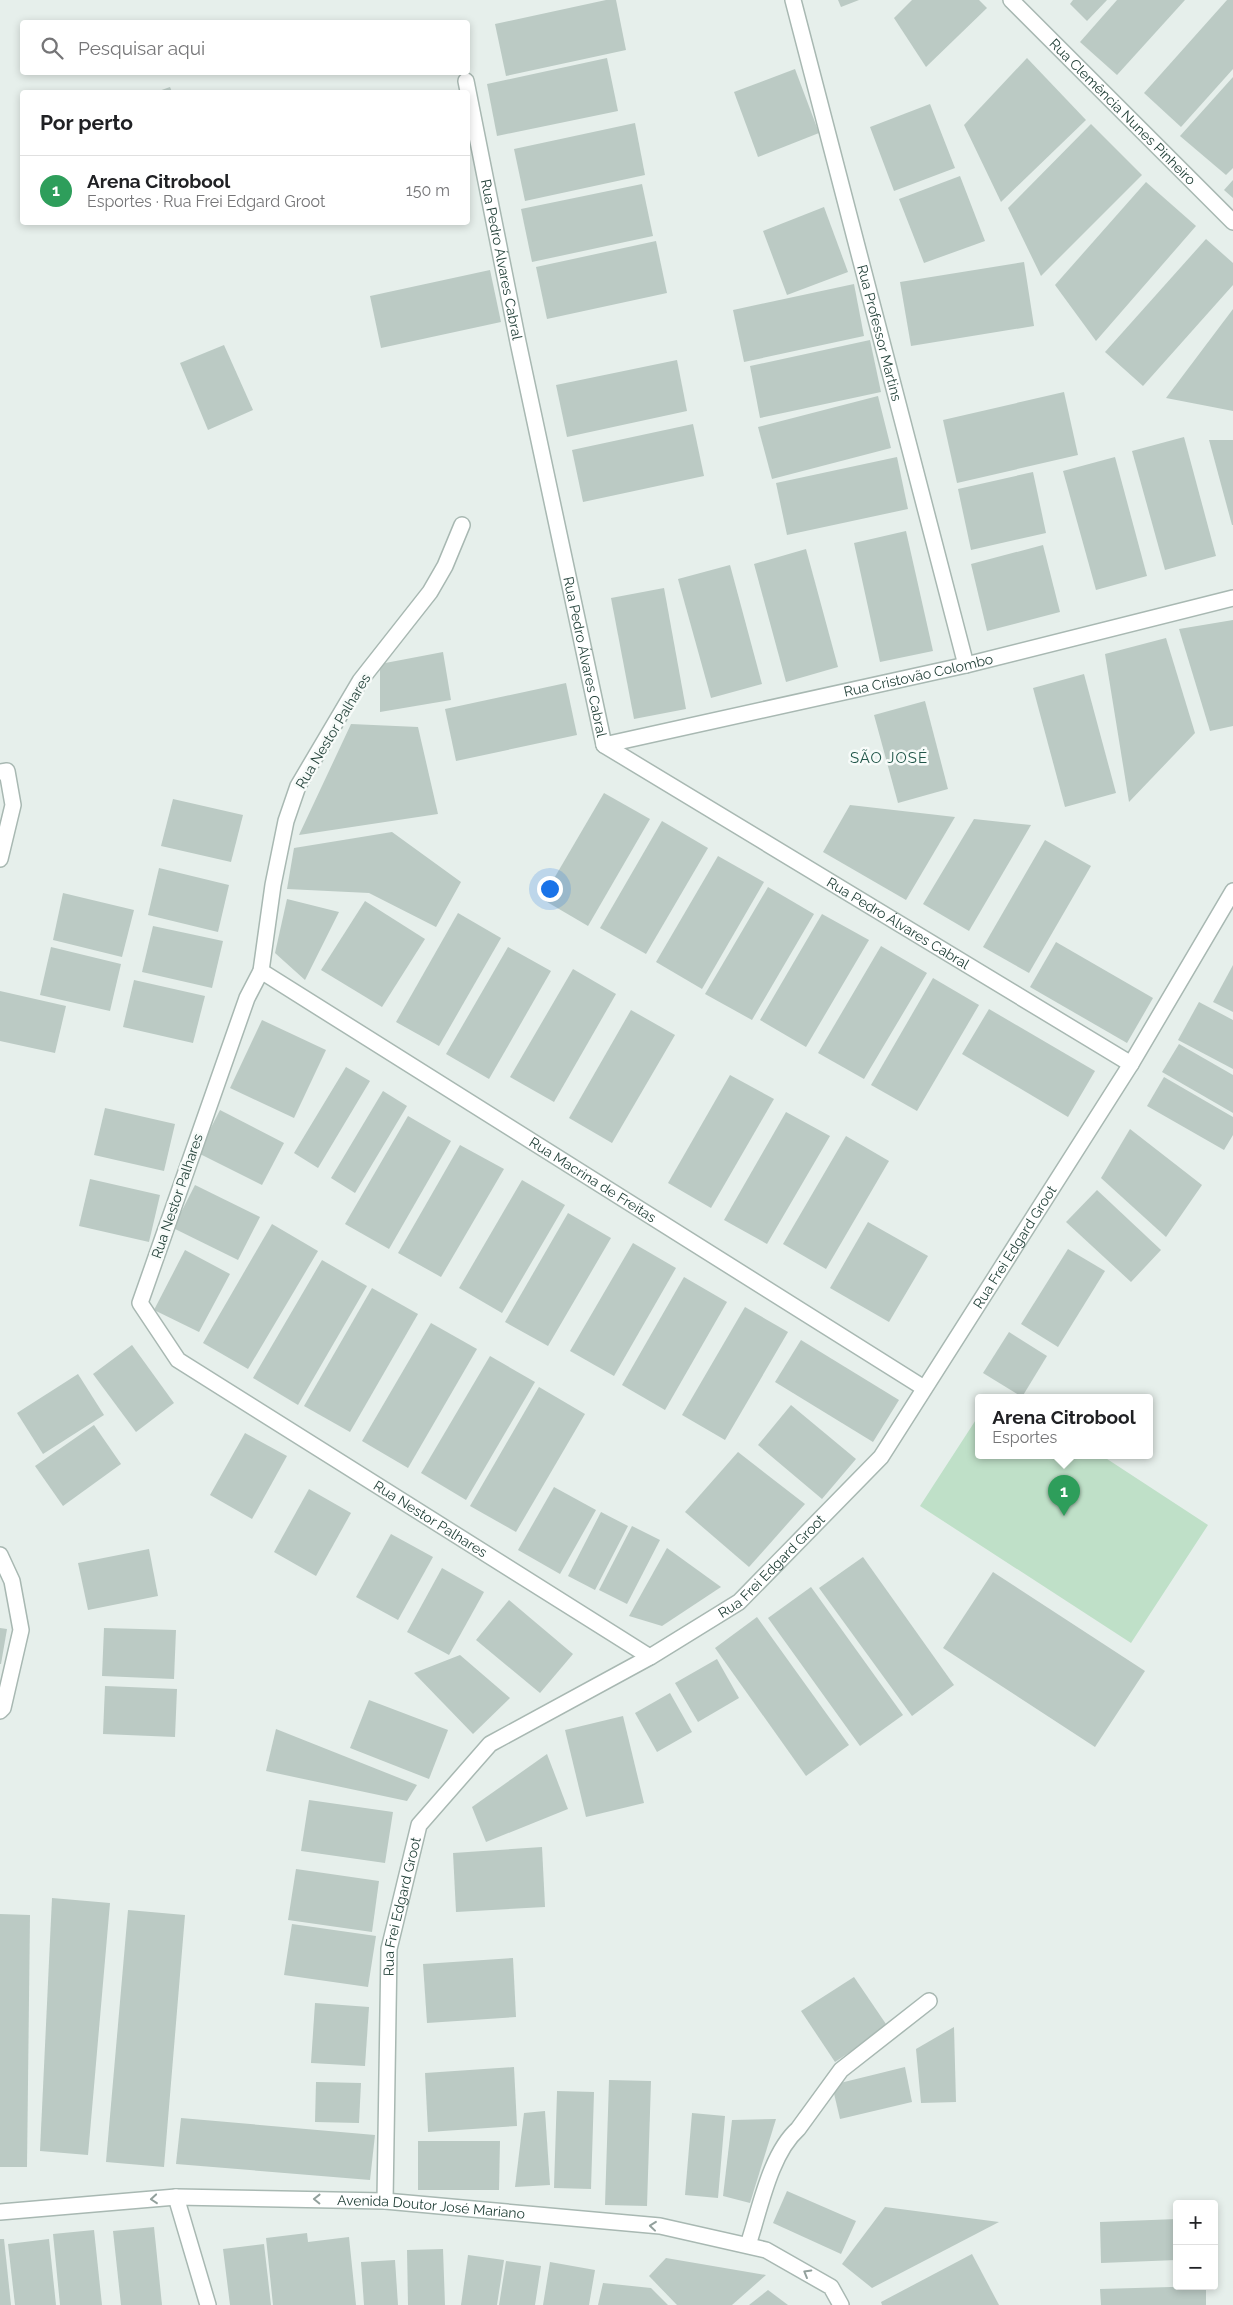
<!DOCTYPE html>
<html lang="pt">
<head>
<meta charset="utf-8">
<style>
  body { margin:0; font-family:Raleway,sans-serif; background:#f2f2f2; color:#202124 }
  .controls { position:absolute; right:15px; bottom:15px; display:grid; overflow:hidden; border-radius:5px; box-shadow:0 2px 8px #0003 }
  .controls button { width:45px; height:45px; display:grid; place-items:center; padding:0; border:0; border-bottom:1px solid #e0e0e0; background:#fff; color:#202124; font:25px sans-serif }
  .you { position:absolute; left:549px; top:888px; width:18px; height:18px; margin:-12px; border:4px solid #fff; border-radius:50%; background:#1a73e8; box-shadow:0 0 0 8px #1a73e833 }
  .badge { display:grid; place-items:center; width:32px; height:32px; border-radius:50%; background:#7c3aed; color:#fff; font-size:16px; font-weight:700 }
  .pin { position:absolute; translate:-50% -41px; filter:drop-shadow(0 1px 2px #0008) }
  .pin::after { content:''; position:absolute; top:26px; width:18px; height:15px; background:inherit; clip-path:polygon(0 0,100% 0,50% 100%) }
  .popup { position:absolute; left:975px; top:1394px; width:178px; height:65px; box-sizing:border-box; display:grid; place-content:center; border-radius:5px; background:#fff; filter:drop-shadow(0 1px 4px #0005); font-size:16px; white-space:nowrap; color:#757577 }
  .popup b { font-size:19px; color:#202124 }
  .popup::after { content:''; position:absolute; left:50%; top:100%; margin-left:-10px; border:10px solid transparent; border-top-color:#fff }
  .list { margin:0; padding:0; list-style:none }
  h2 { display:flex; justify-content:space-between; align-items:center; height:65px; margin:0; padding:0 20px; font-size:21px }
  h2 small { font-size:16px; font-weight:400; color:#757577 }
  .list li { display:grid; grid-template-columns:32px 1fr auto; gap:15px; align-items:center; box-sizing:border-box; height:70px; padding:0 20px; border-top:1px solid #e0e0e0 }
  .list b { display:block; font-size:19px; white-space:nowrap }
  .list p { margin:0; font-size:16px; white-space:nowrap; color:#757577 }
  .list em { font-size:16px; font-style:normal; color:#757577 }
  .icon { flex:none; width:28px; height:28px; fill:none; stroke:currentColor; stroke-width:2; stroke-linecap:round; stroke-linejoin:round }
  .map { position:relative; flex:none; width:1233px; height:2305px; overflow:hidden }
  .search { position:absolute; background:#fff; box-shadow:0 2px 8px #0003; left:20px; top:20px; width:450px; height:55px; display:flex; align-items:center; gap:12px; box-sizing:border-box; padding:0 18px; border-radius:5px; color:#757577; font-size:19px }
  .panel { position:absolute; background:#fff; box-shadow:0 2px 8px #0003; left:20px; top:90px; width:450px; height:135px; border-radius:5px }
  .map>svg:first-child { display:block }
  .garden { fill:#bfe0c8 }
  .building { fill:#bbcac4 }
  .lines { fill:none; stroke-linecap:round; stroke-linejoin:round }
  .minor-casing { stroke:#a8b8b2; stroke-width:18 }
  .tertiary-casing { stroke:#a8b8b2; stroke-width:18 }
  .minor { stroke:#fff; stroke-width:15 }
  .tertiary { stroke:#fff; stroke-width:15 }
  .oneway { stroke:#92a09c }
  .labels { text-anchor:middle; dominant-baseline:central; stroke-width:5; stroke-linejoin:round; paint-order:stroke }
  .street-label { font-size:14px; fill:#24423a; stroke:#f7fbf9 }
  .neighbourhood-label { font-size:15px; letter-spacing:1px; fill:#1f5548; stroke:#f7fbf9 }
</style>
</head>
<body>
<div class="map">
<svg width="1233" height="2305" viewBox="0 0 1233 2305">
  <rect width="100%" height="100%" fill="#e6efeb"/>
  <path class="garden" d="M979,1415V1455H1101L1208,1525L1131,1643L920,1506Z"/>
  <g class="building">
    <path d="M606,0H616L626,50L506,76L495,24Z"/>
    <path d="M838,0H859L841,7Z"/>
    <path d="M912,0H979L987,8L926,67L894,18Z"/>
    <path d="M1073,0H1107L1087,21L1070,4Z"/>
    <path d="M1117,0H1185L1117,75L1080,42Z"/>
    <path d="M1227,0H1233V69L1181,127L1144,93Z"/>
    <path d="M607,58L618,111L497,136L487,84Z"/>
    <path d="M1027,58L1086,120L1001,202L964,125Z"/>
    <path d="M795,69L819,133L758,157L734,92Z"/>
    <path d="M1233,77V168L1226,175L1180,136Z"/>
    <path d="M170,87L172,92H156Z"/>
    <path d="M930,104L955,168L894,191L870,127Z"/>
    <path d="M635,123L645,175L525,201L514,149Z"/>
    <path d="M1091,124L1142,175L1041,276L1008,208Z"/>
    <path d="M960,176L985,241L924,263L899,199Z"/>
    <path d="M1233,180V198L1224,190Z"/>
    <path d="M1146,182L1196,226L1096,341L1055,285Z"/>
    <path d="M642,184L653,236L532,262L521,209Z"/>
    <path d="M824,207L848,272L787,295L763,231Z"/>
    <path d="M1206,239L1233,263V285L1143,386L1105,352Z"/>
    <path d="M656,241L667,293L547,319L536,267Z"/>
    <path d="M1024,262L1034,326L911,346L900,282Z"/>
    <path d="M490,270L501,322L381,348L370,296Z"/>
    <path d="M854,284L864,336L744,362L733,310Z"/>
    <path d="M1233,309V411L1166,398Z"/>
    <path d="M870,340L881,392L760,418L750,366Z"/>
    <path d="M224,345L253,410L208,430L180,363Z"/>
    <path d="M677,360L687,411L567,437L556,385Z"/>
    <path d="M1064,392L1078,455L957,483L943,420Z"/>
    <path d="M878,396L891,448L772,479L758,427Z"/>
    <path d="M693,424L704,476L583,502L572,450Z"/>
    <path d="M1184,437L1216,556L1165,570L1132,451Z"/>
    <path d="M1209,440H1233V525H1232Z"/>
    <path d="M897,457L908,509L787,535L776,483Z"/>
    <path d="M1115,457L1147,576L1096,590L1063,471Z"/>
    <path d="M1033,472L1046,533L971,550L958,489Z"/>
    <path d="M906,531L933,651L880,662L854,543Z"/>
    <path d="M1043,545L1060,612L987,631L971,564Z"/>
    <path d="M806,549L838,667L786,682L754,564Z"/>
    <path d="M730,565L762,684L711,698L678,579Z"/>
    <path d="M664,588L686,709L634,719L611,598Z"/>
    <path d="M1233,620V726L1210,731L1179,629Z"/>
    <path d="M1166,638L1195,733L1129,802L1105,654Z"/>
    <path d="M443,652L451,700L380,712V664Z"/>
    <path d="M1084,674L1116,793L1065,807L1033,688Z"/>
    <path d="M566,683L577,735L456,761L445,709Z"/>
    <path d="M925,701L948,789L898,803L874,715Z"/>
    <path d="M351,724L418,727L438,814L299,835Z"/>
    <path d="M604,793L650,819L588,926L542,899Z"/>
    <path d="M173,799L243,815L231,862L161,846Z"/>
    <path d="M850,805L955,817L906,900L823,852Z"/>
    <path d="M974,819L1031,825L969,931L923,904Z"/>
    <path d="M662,821L708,848L646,954L600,928Z"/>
    <path d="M392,832L461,882L436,927L369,893L287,889L294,848Z"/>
    <path d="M1045,840L1091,866L1029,973L983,947Z"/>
    <path d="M718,856L764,882L702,989L656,962Z"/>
    <path d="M159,868L229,885L218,932L148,915Z"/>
    <path d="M768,887L814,914L752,1020L705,994Z"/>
    <path d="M63,893L134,910L122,957L53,940Z"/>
    <path d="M287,899L339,912L305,980L275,953Z"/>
    <path d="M365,901L425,939L382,1007L321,970Z"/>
    <path d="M458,913L501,938L439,1046L396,1022Z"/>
    <path d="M822,914L869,940L806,1047L760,1020Z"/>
    <path d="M153,926L223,941L212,988L142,972Z"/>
    <path d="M1056,942L1153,998L1127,1043L1030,987Z"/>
    <path d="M881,946L927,973L864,1079L818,1053Z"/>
    <path d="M51,947L121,964L110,1011L40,995Z"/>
    <path d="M508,947L551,971L489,1079L446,1054Z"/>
    <path d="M1233,965V1012L1213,1002Z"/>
    <path d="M573,969L616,994L554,1102L510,1077Z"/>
    <path d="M933,978L979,1005L917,1111L871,1085Z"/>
    <path d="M134,980L205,996L193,1043L123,1027Z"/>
    <path d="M0,991L66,1006L55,1053L0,1041Z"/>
    <path d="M1199,1002L1233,1020V1069L1178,1040Z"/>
    <path d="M989,1009L1095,1071L1068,1117L962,1054Z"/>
    <path d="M631,1010L675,1035L612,1143L569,1118Z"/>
    <path d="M262,1020L326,1050L294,1118L230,1088Z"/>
    <path d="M1179,1044L1233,1075V1113L1162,1072Z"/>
    <path d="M346,1067L370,1081L318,1168L294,1153Z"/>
    <path d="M730,1075L774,1099L711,1208L668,1183Z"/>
    <path d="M1164,1077L1233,1117V1135L1224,1150L1147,1106Z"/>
    <path d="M383,1091L407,1106L355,1193L331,1178Z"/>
    <path d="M105,1108L175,1124L164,1171L94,1155Z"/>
    <path d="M220,1110L284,1143L262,1185L198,1153Z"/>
    <path d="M786,1112L830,1136L767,1244L724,1220Z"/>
    <path d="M408,1116L451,1141L389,1249L345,1224Z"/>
    <path d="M1130,1129L1202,1185L1166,1237L1101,1178Z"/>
    <path d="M846,1136L889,1161L826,1269L783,1244Z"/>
    <path d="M460,1145L504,1169L441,1277L398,1253Z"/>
    <path d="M90,1179L160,1195L149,1242L79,1226Z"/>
    <path d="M522,1180L565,1205L502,1313L459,1288Z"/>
    <path d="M195,1185L260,1217L238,1260L173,1228Z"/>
    <path d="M1097,1190L1161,1250L1131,1282L1066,1222Z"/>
    <path d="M568,1213L611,1238L548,1346L505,1322Z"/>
    <path d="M868,1222L928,1256L889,1322L830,1288Z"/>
    <path d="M272,1224L318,1251L248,1369L203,1343Z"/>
    <path d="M633,1243L676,1268L614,1376L570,1351Z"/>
    <path d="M1068,1249L1105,1271L1058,1347L1021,1324Z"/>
    <path d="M185,1250L230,1274L199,1332L154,1310Z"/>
    <path d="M322,1260L367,1286L298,1405L253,1378Z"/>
    <path d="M684,1277L727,1302L665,1410L622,1385Z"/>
    <path d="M372,1288L418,1314L350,1432L304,1406Z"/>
    <path d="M745,1307L788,1332L725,1440L682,1415Z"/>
    <path d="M431,1323L477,1349L408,1468L362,1441Z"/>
    <path d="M1009,1332L1047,1356L1022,1397L983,1373Z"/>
    <path d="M801,1340L899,1400L873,1442L775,1382Z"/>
    <path d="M132,1345L174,1403L136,1432L93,1374Z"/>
    <path d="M490,1356L535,1382L466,1500L421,1473Z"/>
    <path d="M78,1374L104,1415L43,1454L17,1413Z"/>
    <path d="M539,1387L585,1414L516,1532L470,1506Z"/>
    <path d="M791,1405L856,1459L822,1499L758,1445Z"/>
    <path d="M94,1425L121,1464L63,1506L35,1466Z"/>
    <path d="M245,1433L287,1456L252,1519L210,1495Z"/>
    <path d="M738,1452L805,1504L749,1567L685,1512Z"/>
    <path d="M554,1487L596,1510L560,1574L518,1550Z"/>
    <path d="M309,1489L351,1513L316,1576L274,1552Z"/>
    <path d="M601,1512L628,1526L595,1590L568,1576Z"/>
    <path d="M632,1526L660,1540L627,1604L599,1590Z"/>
    <path d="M391,1534L433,1557L398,1620L356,1597Z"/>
    <path d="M667,1548L721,1587L662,1626L629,1616Z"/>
    <path d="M149,1549L158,1596L88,1610L78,1563Z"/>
    <path d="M863,1557L954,1685L912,1716L819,1588Z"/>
    <path d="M442,1568L484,1592L449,1655L407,1632Z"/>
    <path d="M993,1572L1145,1671L1095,1747L943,1648Z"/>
    <path d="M811,1587L903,1715L860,1746L768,1618Z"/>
    <path d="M509,1600L573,1654L540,1693L476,1640Z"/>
    <path d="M757,1617L849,1745L806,1776L715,1648Z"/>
    <path d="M0,1628L7,1629L1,1664H0Z"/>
    <path d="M104,1628L176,1630L174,1679L102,1676Z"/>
    <path d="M460,1655L510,1698L473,1734L414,1673Z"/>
    <path d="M717,1659L739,1698L698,1722L675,1683Z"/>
    <path d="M105,1686L177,1689L175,1737L103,1734Z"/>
    <path d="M670,1693L692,1732L657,1752L635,1713Z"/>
    <path d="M369,1700L448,1730L429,1779L350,1748Z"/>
    <path d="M623,1716L644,1803L586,1817L565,1730Z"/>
    <path d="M276,1729L417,1785L407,1801L266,1771Z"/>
    <path d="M547,1754L568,1809L486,1842L472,1807Z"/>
    <path d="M309,1800L393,1812L385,1863L301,1851Z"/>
    <path d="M542,1847L545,1907L456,1912L453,1853Z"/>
    <path d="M296,1869L379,1881L372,1932L288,1920Z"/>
    <path d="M52,1898L110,1903L88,2155L40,2151Z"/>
    <path d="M128,1910L185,1915L164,2167L106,2162Z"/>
    <path d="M0,1914L30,1915L27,2167H0Z"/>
    <path d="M292,1924L376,1936L368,1987L284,1975Z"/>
    <path d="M513,1958L516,2017L427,2023L423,1964Z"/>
    <path d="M854,1977L888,2027L835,2062L801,2011Z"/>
    <path d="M315,2003L369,2007L365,2066L311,2063Z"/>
    <path d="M954,2027L956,2102L921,2103L916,2049Z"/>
    <path d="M514,2067L517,2126L428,2132L425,2073Z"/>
    <path d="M905,2067L912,2102L840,2119L832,2085Z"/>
    <path d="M609,2080L651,2081L647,2206L605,2205Z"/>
    <path d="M316,2082L361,2083L359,2123L315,2122Z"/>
    <path d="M557,2091L594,2092L591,2189L554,2188Z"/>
    <path d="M545,2111L550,2185L515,2187L524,2113Z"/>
    <path d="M692,2113L725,2116L718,2198L685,2195Z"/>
    <path d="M181,2118L375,2135L370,2180L176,2164Z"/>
    <path d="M776,2119L750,2203L723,2196L732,2120Z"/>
    <path d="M418,2141H500L499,2190H418Z"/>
    <path d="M787,2191L856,2221L841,2254L773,2223Z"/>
    <path d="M885,2207L999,2222L872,2288L842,2264Z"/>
    <path d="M1177,2219V2260L1101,2263L1100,2222Z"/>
    <path d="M154,2227L162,2305H121L113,2231Z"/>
    <path d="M94,2230L102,2305H60L53,2234Z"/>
    <path d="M307,2233L308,2242L349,2237L356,2305H273L266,2238Z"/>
    <path d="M0,2239H4L11,2305H0Z"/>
    <path d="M49,2239L56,2305H15L8,2244Z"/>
    <path d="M264,2244L271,2305H230L223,2249Z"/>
    <path d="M443,2249L445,2305H408L407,2250Z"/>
    <path d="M972,2254L999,2305H882L881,2302Z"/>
    <path d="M468,2255L504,2260L497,2305H461Z"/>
    <path d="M666,2258L766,2275L732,2305H677L649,2276Z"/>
    <path d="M395,2260L398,2305H364L361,2262Z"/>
    <path d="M506,2261L541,2266L535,2305H499Z"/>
    <path d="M550,2262L595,2270L589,2305H543Z"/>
    <path d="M603,2283L651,2288L668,2305H598Z"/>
    <path d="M1206,2286V2305H1101L1100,2289Z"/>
    <path d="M768,2290L788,2305H749Z"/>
  </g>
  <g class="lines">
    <defs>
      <g id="minor">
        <path id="s1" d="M793,0L966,665"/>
        <path id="s2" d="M1011,0L1233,222"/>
        <path id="s3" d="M466,81L518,342L604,745L1131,1064"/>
        <path id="s4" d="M462,525L445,566L430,592L360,681L298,786L286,821L273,885L261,971L247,998L140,1303L178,1360L650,1657"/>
        <path id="s5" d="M604,745L966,665L1233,598"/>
        <path d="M0,772L7,771L13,805L0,859"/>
        <path id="s6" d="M261,971L924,1388"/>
        <path d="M0,1555L12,1581L21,1630L3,1708L0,1711"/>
        <path d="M176,2197L208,2305"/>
        <path id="s7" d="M385,2201L389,1949L419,1825L490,1744L650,1657L739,1602L881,1457L1131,1064L1233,891"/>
        <path d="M748,2245C760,2209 770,2154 798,2129L841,2070L929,2001"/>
      </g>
      <g id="tertiary">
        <path id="s8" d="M0,2212L176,2197L281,2199L385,2201L660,2226L766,2250L831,2287L841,2305"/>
      </g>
    </defs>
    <use href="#minor" class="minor-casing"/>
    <use href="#tertiary" class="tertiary-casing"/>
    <use href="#minor" class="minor"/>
    <use href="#tertiary" class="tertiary"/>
  </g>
  <defs><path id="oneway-chevron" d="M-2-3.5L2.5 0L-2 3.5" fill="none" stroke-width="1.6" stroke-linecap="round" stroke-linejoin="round" transform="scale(1.25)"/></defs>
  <g class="oneway">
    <use href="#oneway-chevron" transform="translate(154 2199) rotate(175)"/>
    <use href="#oneway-chevron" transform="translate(317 2199) rotate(-179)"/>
    <use href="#oneway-chevron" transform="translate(653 2226) rotate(-174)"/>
    <use href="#oneway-chevron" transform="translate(807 2273) rotate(-150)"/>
  </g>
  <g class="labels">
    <g class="street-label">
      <text stroke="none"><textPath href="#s2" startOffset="158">Rua Clemência Nunes Pinheiro</textPath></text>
      <text stroke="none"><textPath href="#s3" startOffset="182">Rua Pedro Álvares Cabral</textPath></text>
      <text stroke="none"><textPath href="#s1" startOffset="344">Rua Professor Martins</textPath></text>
      <text stroke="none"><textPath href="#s3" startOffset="588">Rua Pedro Álvares Cabral</textPath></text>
      <text stroke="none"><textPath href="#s5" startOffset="322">Rua Cristovão Colombo</textPath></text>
      <text transform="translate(333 731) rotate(-59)">Rua Nestor Palhares</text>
      <text stroke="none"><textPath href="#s3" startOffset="1022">Rua Pedro Álvares Cabral</textPath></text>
      <text stroke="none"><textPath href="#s6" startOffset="392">Rua Macrina de Freitas</textPath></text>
      <text transform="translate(177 1196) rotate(-71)">Rua Nestor Palhares</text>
      <text stroke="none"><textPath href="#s7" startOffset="1226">Rua Frei Edgard Groot</textPath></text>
      <text stroke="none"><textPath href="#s4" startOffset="1219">Rua Nestor Palhares</textPath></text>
      <text stroke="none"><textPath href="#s7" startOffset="822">Rua Frei Edgard Groot</textPath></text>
      <text stroke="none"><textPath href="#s7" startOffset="296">Rua Frei Edgard Groot</textPath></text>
      <text stroke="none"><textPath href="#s8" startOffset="432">Avenida Doutor José Mariano</textPath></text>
    </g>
    <g class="neighbourhood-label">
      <text x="889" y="758">SÃO JOSÉ</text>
    </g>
  </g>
</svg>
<div class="controls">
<button>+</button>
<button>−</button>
</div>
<div class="you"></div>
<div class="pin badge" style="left:1064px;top:1516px;background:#2e9e5b">1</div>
<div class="popup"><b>Arena Citrobool</b>Esportes</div>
<div class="search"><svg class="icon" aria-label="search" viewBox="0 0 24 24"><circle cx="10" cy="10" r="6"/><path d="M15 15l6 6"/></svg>Pesquisar aqui</div>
<section class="panel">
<h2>Por perto<small></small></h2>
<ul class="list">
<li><span class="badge" style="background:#2e9e5b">1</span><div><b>Arena Citrobool</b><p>Esportes · Rua Frei Edgard Groot</p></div><em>150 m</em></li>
</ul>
</section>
</div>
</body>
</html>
